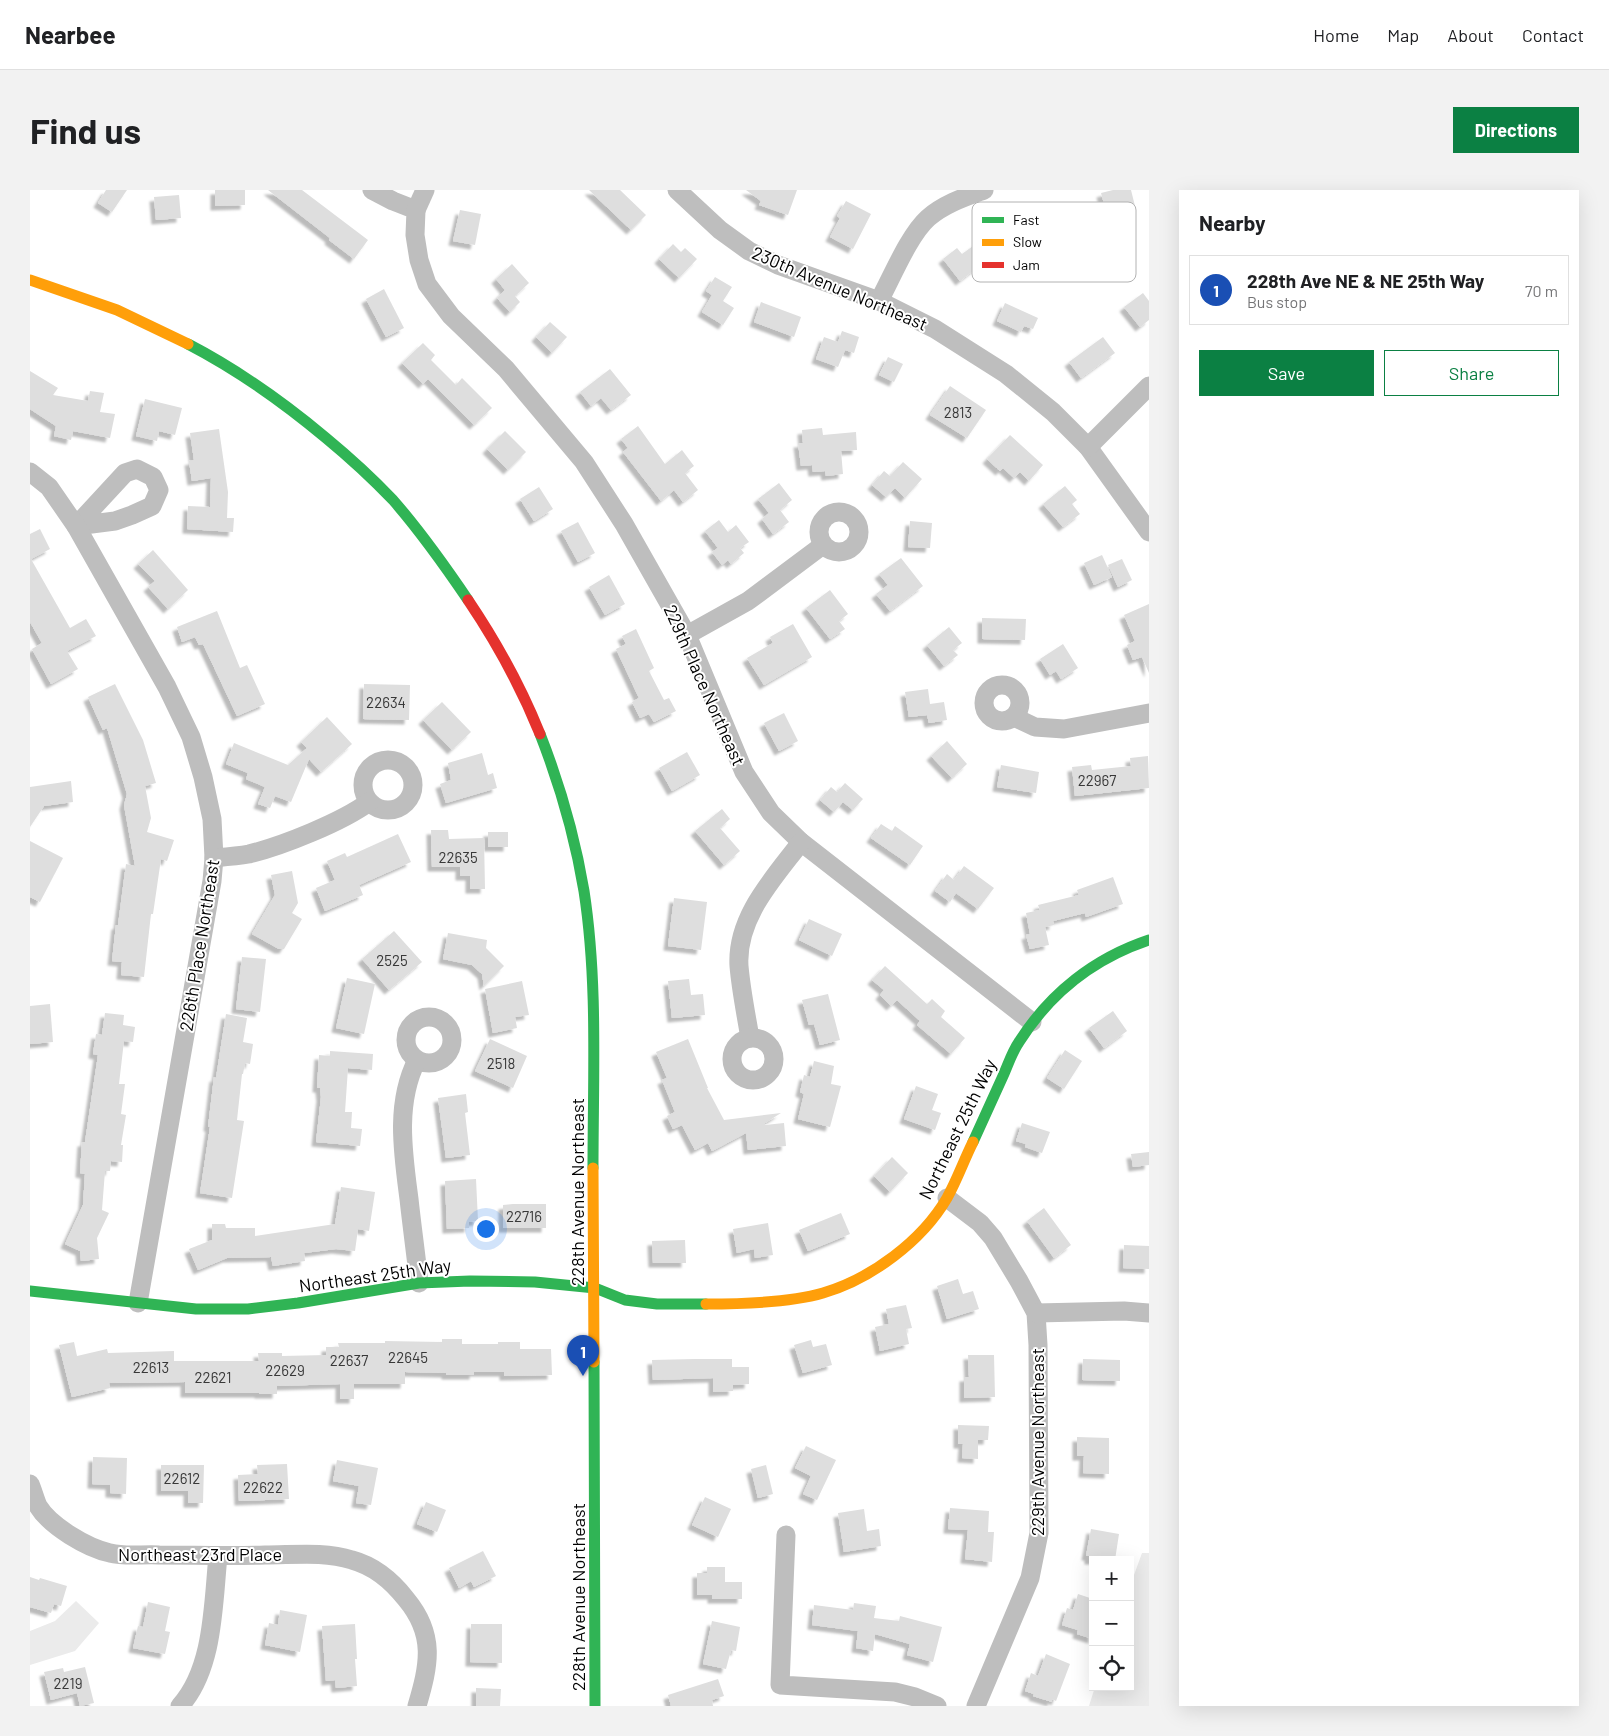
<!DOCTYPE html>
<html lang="en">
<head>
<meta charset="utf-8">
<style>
  body { margin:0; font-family:Barlow,sans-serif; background:#f2f2f2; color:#202124 }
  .controls { position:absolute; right:15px; bottom:15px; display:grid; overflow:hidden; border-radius:0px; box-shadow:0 5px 20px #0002 }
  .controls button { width:45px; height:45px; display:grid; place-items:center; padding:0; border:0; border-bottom:1px solid #e0e0e0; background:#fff; color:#202124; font:25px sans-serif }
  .you { position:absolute; left:455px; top:1038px; width:18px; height:18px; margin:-12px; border:4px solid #fff; border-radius:50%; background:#1a73e8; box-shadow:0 0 0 8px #1a73e833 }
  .badge { display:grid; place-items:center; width:32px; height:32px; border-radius:50%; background:#0b8043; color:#fff; font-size:16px; font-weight:700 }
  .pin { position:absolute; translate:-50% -41px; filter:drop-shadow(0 1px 2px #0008) }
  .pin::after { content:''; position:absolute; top:26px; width:18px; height:15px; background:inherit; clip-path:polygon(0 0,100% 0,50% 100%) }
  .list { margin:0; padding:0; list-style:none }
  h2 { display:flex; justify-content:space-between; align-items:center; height:65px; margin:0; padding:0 20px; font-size:21px }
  h2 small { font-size:16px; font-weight:400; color:#757577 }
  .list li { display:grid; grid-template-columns:32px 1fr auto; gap:15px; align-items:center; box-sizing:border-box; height:70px; margin:0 10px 10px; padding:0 10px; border:1px solid #e0e0e0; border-radius:0px }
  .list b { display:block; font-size:19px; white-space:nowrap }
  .list p { margin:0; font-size:16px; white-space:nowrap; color:#757577 }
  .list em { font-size:16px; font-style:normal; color:#757577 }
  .actions { display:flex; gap:10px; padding:15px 20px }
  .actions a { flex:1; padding:11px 0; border:1px solid #0b8043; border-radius:0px; text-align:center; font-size:18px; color:#0b8043 }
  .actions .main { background:#0b8043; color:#fff }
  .icon { flex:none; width:28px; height:28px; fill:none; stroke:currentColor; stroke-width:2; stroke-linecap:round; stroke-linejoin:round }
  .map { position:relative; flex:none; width:1119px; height:1516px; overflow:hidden; border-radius:0px }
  header { display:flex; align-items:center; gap:30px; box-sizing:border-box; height:70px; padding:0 25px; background:#fff; border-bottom:1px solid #e0e0e0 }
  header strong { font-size:24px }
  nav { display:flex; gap:28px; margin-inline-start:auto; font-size:18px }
  .intro { display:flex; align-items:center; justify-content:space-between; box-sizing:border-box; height:120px; padding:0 30px }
  h1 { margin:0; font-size:35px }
  .button { padding:12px 22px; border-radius:0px; background:#0b8043; color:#fff; font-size:18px; font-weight:700 }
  main { display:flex; gap:30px; padding:0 30px }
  aside { flex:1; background:#fff; border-radius:0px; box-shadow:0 5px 20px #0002 }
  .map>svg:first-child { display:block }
  .green { fill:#ebebeb }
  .building { fill:#dedede; filter:url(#shadow) }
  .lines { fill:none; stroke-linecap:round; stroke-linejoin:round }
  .street { stroke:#bebebe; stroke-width:19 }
  .fast { stroke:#30b455; stroke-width:11 }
  .slow { stroke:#ff9f0a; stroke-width:11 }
  .jam { stroke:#e5322d; stroke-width:11 }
  .labels { text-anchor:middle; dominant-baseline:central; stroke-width:4; stroke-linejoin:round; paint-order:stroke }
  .number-label { font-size:15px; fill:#383838 }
  .street-label { font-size:18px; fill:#000; stroke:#fff }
  .key { fill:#fff; stroke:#b2b2b2; stroke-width:1 }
  .key-label { font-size:14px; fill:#000 }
</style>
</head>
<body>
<header>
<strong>Nearbee</strong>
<nav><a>Home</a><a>Map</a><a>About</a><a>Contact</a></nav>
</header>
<div class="intro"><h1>Find us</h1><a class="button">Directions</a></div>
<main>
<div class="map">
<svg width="1119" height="1516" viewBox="0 0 1119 1516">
  <defs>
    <filter id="shadow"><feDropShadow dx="-4.5" dy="4.5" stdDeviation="1" flood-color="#0004"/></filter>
  </defs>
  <rect width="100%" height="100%" fill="#fff"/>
  <g class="green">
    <path d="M1112,1363H1119V1516H1059L1065,1497H1100V1396Z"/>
    <path d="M46,1411L69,1433L45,1461L0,1475V1441L25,1431Z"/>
  </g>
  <g class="building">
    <path d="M76,0H97L82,22L68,13Z"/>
    <path d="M185,0H215V15L185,16Z"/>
    <path d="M238,0H272L338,50L324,69L299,50L300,48Z"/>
    <path d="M559,0H590L616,25L601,40Z"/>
    <path d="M716,0H767L758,25L729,15L731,11Z"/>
    <path d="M1083,0H1101L1105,16L1077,24L1071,3Z"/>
    <path d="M149,5L151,28L126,30L124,7Z"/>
    <path d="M816,11L841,24L823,59L800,47L810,28L807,26Z"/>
    <path d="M430,20L451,24L445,55L423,51Z"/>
    <path d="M950,51L962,66L930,91L913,69L927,58L932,64Z"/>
    <path d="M643,54L651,62L655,58L667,69L649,88L629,69Z"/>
    <path d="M482,74L499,93L485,106L490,112L480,122L467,108L475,100L466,89Z"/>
    <path d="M685,87L702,97L693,111L704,118L693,135L672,122L682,105L676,101Z"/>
    <path d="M354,99L374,138L356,147L336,109Z"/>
    <path d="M1113,103L1119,111V130L1110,137L1094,117Z"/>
    <path d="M731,112L771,127L764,147L724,132Z"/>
    <path d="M975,113L1008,128L1003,139L994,136L991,142L967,131Z"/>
    <path d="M520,132L537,147L522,163L506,147Z"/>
    <path d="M812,141L829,147L824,163L815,160L808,177L786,169L794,147L808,152Z"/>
    <path d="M1073,147L1085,163L1051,188L1039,172Z"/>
    <path d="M393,153L405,165L401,170L426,195L432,188L462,218L444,235L398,189L393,194L372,173Z"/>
    <path d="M858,167L873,174L864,192L849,185Z"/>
    <path d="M580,179L601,205L581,220L571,208L561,216L550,202Z"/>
    <path d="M0,181L28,198L23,205L58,211L60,201L74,203L70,222L85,224L80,248L43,241L41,250L24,246L26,236L0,219Z"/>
    <path d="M920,196L956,220L937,248L900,225Z"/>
    <path d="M115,209L152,218L145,245L129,241L127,251L106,246Z"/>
    <path d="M608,236L635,274L652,260L664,276L655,283L668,300L653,312L644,300L631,311L593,262L598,258L591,249Z"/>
    <path d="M792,238L793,245L826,242L827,260L811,261L813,284L796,286L795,281L783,282L782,275L771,276L768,253H773L772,240Z"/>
    <path d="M189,239L198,302L197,328H204L203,342L157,339L158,316L180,317L181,288L162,291L159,271L164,270L160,243Z"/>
    <path d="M475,241L496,262L478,280L457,259Z"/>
    <path d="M980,245L1013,275L999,291L990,282L984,288L973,278L970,281L957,269Z"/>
    <path d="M873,272L892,289L875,308L865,298L856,307L842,295L854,281L860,286Z"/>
    <path d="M749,293L762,310L750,320L759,332L743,344L732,329L739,323L728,309Z"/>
    <path d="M1035,296L1047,310L1042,314L1050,324L1033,337L1013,314Z"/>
    <path d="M509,297L523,319L504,331L490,309Z"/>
    <path d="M689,330L698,342L706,335L719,352L710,358L714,363L701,374L698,370L692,375L682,362L688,358L675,341Z"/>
    <path d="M880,331L902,333L900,358L878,357Z"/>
    <path d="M548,332L565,363L548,372L531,341Z"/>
    <path d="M10,339L20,359L1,369L40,438L56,429L66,446L37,461L48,479L21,494L2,459L12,453L0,432V344Z"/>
    <path d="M123,360L158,400L138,419L118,397L125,391L108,374Z"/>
    <path d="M1072,365L1082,387L1064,395L1054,373Z"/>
    <path d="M871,368L893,396L860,421L846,404L858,395L849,384Z"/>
    <path d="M1092,369L1102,390L1088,397L1078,375Z"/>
    <path d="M579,385L595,414L575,425L559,397Z"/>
    <path d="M800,400L818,424L809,431L815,439L800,449L776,418Z"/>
    <path d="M1119,414V483L1112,467L1103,470L1097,455L1105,451L1094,425Z"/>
    <path d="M187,421L210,478L217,475L235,514L207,526L173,454L169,455L165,447L152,452L147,437Z"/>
    <path d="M952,428L996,429L995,450L952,449Z"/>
    <path d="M763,434L782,467L734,495L717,468L743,453L740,447Z"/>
    <path d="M919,437L932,453L923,460L928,465L914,476L897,455Z"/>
    <path d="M606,439L624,478L619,481L634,510L639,508L646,521L624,532L619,524L610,528L602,512L609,508L586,459L596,454L592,446Z"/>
    <path d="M1033,454L1048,478L1031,489L1026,481L1020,485L1010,469Z"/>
    <path d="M85,494L113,550L126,593L115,596L121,628L117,642L144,650L137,671L131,669L123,724H121L114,787L91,785L92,772L82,771L86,735H88L96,674L105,676L94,615L97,604L77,538L73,540L58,507Z"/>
    <path d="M334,494L380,495L379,530L333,529Z"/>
    <path d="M898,499L900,514L914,512L917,530L899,533L897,525L879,527L875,502Z"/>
    <path d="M412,512L441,542L422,560L393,530Z"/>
    <path d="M754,523L768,551L749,561L734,533Z"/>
    <path d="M297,527L322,554L291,582L279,569L261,612L245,606L240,618L228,614L235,597L216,589L218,583L196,574L204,553L258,575L277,558L271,552Z"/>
    <path d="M917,551L937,574L922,588L901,566Z"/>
    <path d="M657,562L670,585L642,601L629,578Z"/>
    <path d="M452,563L458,585L463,583L467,598L416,613L410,594L421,590L418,573Z"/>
    <path d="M1118,566L1119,598L1045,606L1042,577L1061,575L1062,580L1101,576L1100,568Z"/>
    <path d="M971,575L1009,582L1006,603L967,597Z"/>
    <path d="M41,591L43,612L14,616L0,637V597Z"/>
    <path d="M815,593L833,609L823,620L813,612L804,622L790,610L801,597L807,602Z"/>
    <path d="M692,619L700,629L690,638L710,661L694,675L665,641Z"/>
    <path d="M851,634L862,641L865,636L893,656L880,675L841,648Z"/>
    <path d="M401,640H418L419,649L454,648L455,699H440V686H430V677H402Z"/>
    <rect x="458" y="642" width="20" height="15"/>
    <path d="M368,644L381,672L329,695L333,705L295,721L286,698L305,690L297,671L315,663L317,667Z"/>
    <path d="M0,651L33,668L10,712L0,707Z"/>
    <path d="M934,676L964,698L948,719L926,703L920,712L905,701L917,684L924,690Z"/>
    <path d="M262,681L268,713L262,723L272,729L254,759H249L222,744L245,705L241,685Z"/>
    <path d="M1083,687L1093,714L1056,727L1055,723L1023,731L1024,735L1015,737L1019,755L1000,759L996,745L1000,744L996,723L1010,720L1008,715L1049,705L1047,700Z"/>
    <path d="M644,708L677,712L671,760L638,756Z"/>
    <path d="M779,729L812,744L802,766L769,750Z"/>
    <path d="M364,741L392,772L359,800L332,769Z"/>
    <path d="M418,743L457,750L456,758L474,776L454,796L452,784L442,775L413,769Z"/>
    <path d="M212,767L236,769L230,822L206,819Z"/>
    <path d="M855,776L897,814L902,809L915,821L911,827L935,848L921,864L887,835L890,831L867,810L861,816L850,805L854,800L842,790Z"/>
    <path d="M317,788L345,794L334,844L306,838Z"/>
    <path d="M659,789L661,805L673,804L675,825L642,828L638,791Z"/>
    <path d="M492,791L499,825L485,827L487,838L463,843L455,799Z"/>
    <path d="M798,804L810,850L790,855L784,834L779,835L772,810Z"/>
    <path d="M20,814L23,852L0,854V816Z"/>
    <path d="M1083,821L1097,841L1074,858L1059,838Z"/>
    <path d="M75,823L94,825L93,835L105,837L103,852L94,851L89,894H95L91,924L96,925L91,955H93L92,972L81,971L80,981H75L72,1020L79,1023L67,1048L69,1069L51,1071L50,1061L35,1054L53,1015L55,984L50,983L52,952H55L68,865L63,864L66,844L72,845Z"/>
    <path d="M196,824L217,828L213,852L223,854L220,874L215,873L213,884H212L207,930L214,931L202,1008L170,1003L180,937H178L184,887L186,888Z"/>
    <path d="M460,849L497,866L483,898L445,881Z"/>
    <path d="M658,849L678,898H677L694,930L751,923L735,933V935L754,933L756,956L718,960L716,943L682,961L678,953L665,960L652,935L643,939L637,926L645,922L632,890L637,888L626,862Z"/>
    <path d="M1035,860L1052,871L1034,899L1017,888Z"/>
    <path d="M300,861L343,864L342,880L318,878L315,922H322L321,938L332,939L330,956L286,952L291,907L290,898H287L289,865L300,866Z"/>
    <path d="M784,871L804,876L801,894L811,896L800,937L768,929L774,904L770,902L774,885L780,887Z"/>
    <path d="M886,896L908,904L902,920L911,923L905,940L874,929Z"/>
    <path d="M436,904L438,922L435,923L440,965L416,968L408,908Z"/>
    <path d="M992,933L1020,942L1012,963L995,957L996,954L986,951Z"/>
    <path d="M1119,962V975L1103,977L1101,964Z"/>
    <path d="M862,967L878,983L860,1002L844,986Z"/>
    <path d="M446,989L448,1031L439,1032V1038L417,1039L415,991Z"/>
    <path d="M311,997L345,1002L339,1041L328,1039L325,1061L306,1059L274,1063L275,1071L243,1076L241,1067L197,1068L168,1080L159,1059L182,1050V1034H195L196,1038H225V1046L305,1034Z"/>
    <path d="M483,1014H516V1038H473V1015Z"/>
    <path d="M1014,1018L1041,1055L1024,1068L997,1031Z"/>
    <path d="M811,1023L820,1044L778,1061L769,1040Z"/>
    <path d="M738,1033L743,1065L725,1068L724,1059L707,1063L703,1039Z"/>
    <path d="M655,1050L656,1073H623L622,1051Z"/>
    <path d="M1094,1055L1119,1056V1079L1093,1078Z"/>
    <path d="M928,1089L933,1104L943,1101L949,1119L917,1129L907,1096Z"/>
    <path d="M876,1115L882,1138L876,1139L879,1154L850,1161L845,1137L859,1134L856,1119Z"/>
    <path d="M412,1149H432V1154H468V1152H490V1159H521L522,1185L474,1186V1182H444V1185H416V1183L375,1182V1194H324V1209H310V1194L247,1196V1204H229V1203H155V1192L79,1193L80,1198L42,1207L29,1155L44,1152L47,1166L77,1159L78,1163L144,1161V1171H229L228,1163H252V1166L296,1165V1157H309L308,1153H355V1151L412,1152Z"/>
    <path d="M781,1150L783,1157L796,1154L802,1175L773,1183L764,1155Z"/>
    <path d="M938,1165H964L965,1207L934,1208V1187H939Z"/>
    <path d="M665,1169H702V1177H719V1194L703,1195V1201L683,1202V1188L623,1190L622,1170Z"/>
    <path d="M1053,1169L1090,1170V1191L1052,1190Z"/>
    <path d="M928,1235L959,1236L958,1250H948V1269L932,1268L933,1254H928Z"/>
    <path d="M1047,1247L1079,1248V1284L1053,1283L1054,1266H1047Z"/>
    <path d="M776,1256L806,1270L787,1310L773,1304L781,1286L765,1278Z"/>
    <path d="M63,1267L97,1268L96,1304L80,1303V1295L62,1294Z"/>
    <path d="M307,1270L348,1278L341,1315L326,1313L329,1296L303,1291Z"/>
    <path d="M257,1274L259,1309L209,1311L208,1285L228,1284L227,1275Z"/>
    <path d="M131,1275H174L173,1313H158V1301H131Z"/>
    <path d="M736,1275L743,1304L728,1308L721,1279Z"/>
    <path d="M675,1307L701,1319L688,1347L662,1335Z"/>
    <path d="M396,1312L416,1320L407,1342L387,1334Z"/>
    <path d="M920,1318L959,1321L958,1342H964L962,1372L935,1369L938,1340L918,1339Z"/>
    <path d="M834,1319L837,1341L849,1339L851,1356L814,1362L808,1323Z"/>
    <path d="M1061,1339L1089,1344L1085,1370H1059V1366H1056Z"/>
    <path d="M453,1361L466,1386L444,1397L441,1391L429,1398L419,1378Z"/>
    <path d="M677,1377H695V1392H712V1409H682V1405H667V1383H677Z"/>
    <path d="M0,1387L9,1390L10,1388L37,1396L31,1416L24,1414L21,1423L0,1417Z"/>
    <path d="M1048,1404L1063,1409V1449L1047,1444L1048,1440L1032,1435L1037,1418L1043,1420Z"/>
    <path d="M118,1412L140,1417L135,1441L140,1442L135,1464L103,1458L108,1436L113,1437Z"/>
    <path d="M824,1413L846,1416L844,1428L869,1431L870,1426L912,1437L903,1472L877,1465L880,1454L845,1444L843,1461L826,1458L828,1441L782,1435L784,1415L823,1420Z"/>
    <path d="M250,1420L277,1425L270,1462L235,1455L239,1433L248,1435Z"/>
    <path d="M682,1431L710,1437L706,1461L701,1460L696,1479L673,1474Z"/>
    <path d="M325,1434L327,1469H325L327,1496L306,1498L305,1490L296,1491L292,1436Z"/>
    <path d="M441,1434H472V1473L440,1472Z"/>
    <path d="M1016,1464L1040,1474L1026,1511L1022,1509V1512L1003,1506L1004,1504L995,1501L1001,1483L1008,1486Z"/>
    <path d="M55,1477L64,1513L50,1516L47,1503L21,1510L14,1482L33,1478L34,1482Z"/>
    <path d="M688,1489L694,1506L682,1510L683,1516H641L638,1505Z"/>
    <path d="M446,1498L471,1499L470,1516H446Z"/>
  </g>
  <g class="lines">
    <g class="street">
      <path d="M342,0L363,11L386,20L385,45L389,70L397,94L421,126L476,179L554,272L594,334L657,445L714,582L741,623L771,652L1002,832"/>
      <path d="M647,0L690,40L719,61L748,75L849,111L905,139L976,184L1023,222L1058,257L1119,342"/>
      <path d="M386,20L395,0"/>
      <path d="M849,111C862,87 879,45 898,28C914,14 935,7 954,0"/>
      <path d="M1058,257L1119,196"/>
      <path d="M107,279L123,287L129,300L122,316L102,325L85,331L46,336L95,283Z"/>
      <path d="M0,282L19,297L46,336L137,497L161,547L173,587L182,629L184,668L182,691L108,1113"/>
      <circle cx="809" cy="342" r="20"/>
      <path d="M657,445L718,411L793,355"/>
      <circle cx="972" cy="513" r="18"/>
      <path d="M984,527L1005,537L1034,539L1119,523"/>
      <circle cx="358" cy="595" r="25"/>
      <path d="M184,668C195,667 207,666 219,664C252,656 312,632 339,612"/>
      <circle cx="399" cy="850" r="23"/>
      <path d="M720,848C716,824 711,800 709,776C706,727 744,688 771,652"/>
      <circle cx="723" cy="869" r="21"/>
      <path d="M387,870C365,913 373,963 379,1009C382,1037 386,1065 389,1093"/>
      <path d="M917,1008L950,1033L963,1048L989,1091L1006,1123L1008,1155L1009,1343L1000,1388L946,1516"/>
      <path d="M1006,1123L1094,1121L1119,1123"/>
      <path d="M0,1294C3,1301 5,1309 8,1316C20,1336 57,1358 80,1363C95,1367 113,1364 129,1365C164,1365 200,1366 235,1365C264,1365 294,1361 322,1370C344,1376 362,1391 376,1409C406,1445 399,1475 387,1516"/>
      <path d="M756,1345L750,1495L865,1502L885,1507L907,1516"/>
      <path d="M150,1516C184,1478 183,1414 188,1366"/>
    </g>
    <g class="fast">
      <path d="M158,154C208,180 253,212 296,248C319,267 342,288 363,310C390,341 415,376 438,410"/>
      <path d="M510,544C530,595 545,647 554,701C568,792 563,886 563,978"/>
      <path d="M943,952C953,930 963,908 973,886C978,875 982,862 989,852C1020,803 1065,768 1119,750"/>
      <path d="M0,1101L166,1119H218L268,1113L389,1093L440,1091L505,1092L565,1098L595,1110L627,1114H676"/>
      <path d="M564,1172L565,1516"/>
    </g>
    <g class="slow">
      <path d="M0,90L87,120L158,154"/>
      <path d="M563,978L564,1172"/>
      <path d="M676,1114C712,1114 759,1113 793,1103C841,1089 892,1051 917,1008C927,990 934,970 943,952"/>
    </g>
    <path class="jam" d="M438,410C467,453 491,497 510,544"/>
  </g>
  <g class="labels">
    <g class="number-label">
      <text x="928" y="222">2813</text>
      <text x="356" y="512">22634</text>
      <text x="1067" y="590">22967</text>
      <text x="428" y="667">22635</text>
      <text x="362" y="770">2525</text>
      <text x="471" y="873">2518</text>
      <text x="494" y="1026">22716</text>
      <text x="378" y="1167">22645</text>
      <text x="319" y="1170">22637</text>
      <text x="121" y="1177">22613</text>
      <text x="255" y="1180">22629</text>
      <text x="183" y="1187">22621</text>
      <text x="152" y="1288">22612</text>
      <text x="233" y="1297">22622</text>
      <text x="38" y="1493">2219</text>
    </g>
    <g class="street-label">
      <text transform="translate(810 98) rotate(23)">230th Avenue Northeast</text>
      <text transform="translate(675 495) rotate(66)">229th Place Northeast</text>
      <text transform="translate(169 755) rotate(-81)">226th Place Northeast</text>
      <text transform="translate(927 939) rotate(-64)">Northeast 25th Way</text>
      <text transform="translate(547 1002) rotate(-90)">228th Avenue Northeast</text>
      <text transform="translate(345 1085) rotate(-8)">Northeast 25th Way</text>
      <text transform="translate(1007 1252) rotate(-90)">229th Avenue Northeast</text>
      <text x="170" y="1364">Northeast 23rd Place</text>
      <text transform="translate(548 1407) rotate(-90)">228th Avenue Northeast</text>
    </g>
  </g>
  <rect x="942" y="12" width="164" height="80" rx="8" class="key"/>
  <rect x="952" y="27" width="22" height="6" fill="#30b455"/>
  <rect x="952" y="49" width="22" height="7" fill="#ff9f0a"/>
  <rect x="952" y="72" width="22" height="6" fill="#e5322d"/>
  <g class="key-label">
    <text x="983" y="35">Fast</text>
    <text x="983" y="57">Slow</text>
    <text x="983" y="80">Jam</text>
  </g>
</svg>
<div class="controls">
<button>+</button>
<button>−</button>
<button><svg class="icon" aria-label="locate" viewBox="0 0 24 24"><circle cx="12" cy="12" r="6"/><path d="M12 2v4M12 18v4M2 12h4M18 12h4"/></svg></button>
</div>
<div class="you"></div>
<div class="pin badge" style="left:553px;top:1186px;background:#1a4fb4">1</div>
</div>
<aside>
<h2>Nearby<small></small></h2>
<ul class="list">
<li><span class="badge" style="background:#1a4fb4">1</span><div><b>228th Ave NE &amp; NE 25th Way</b><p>Bus stop</p></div><em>70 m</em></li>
</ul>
<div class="actions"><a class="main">Save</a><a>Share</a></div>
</aside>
</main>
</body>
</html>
